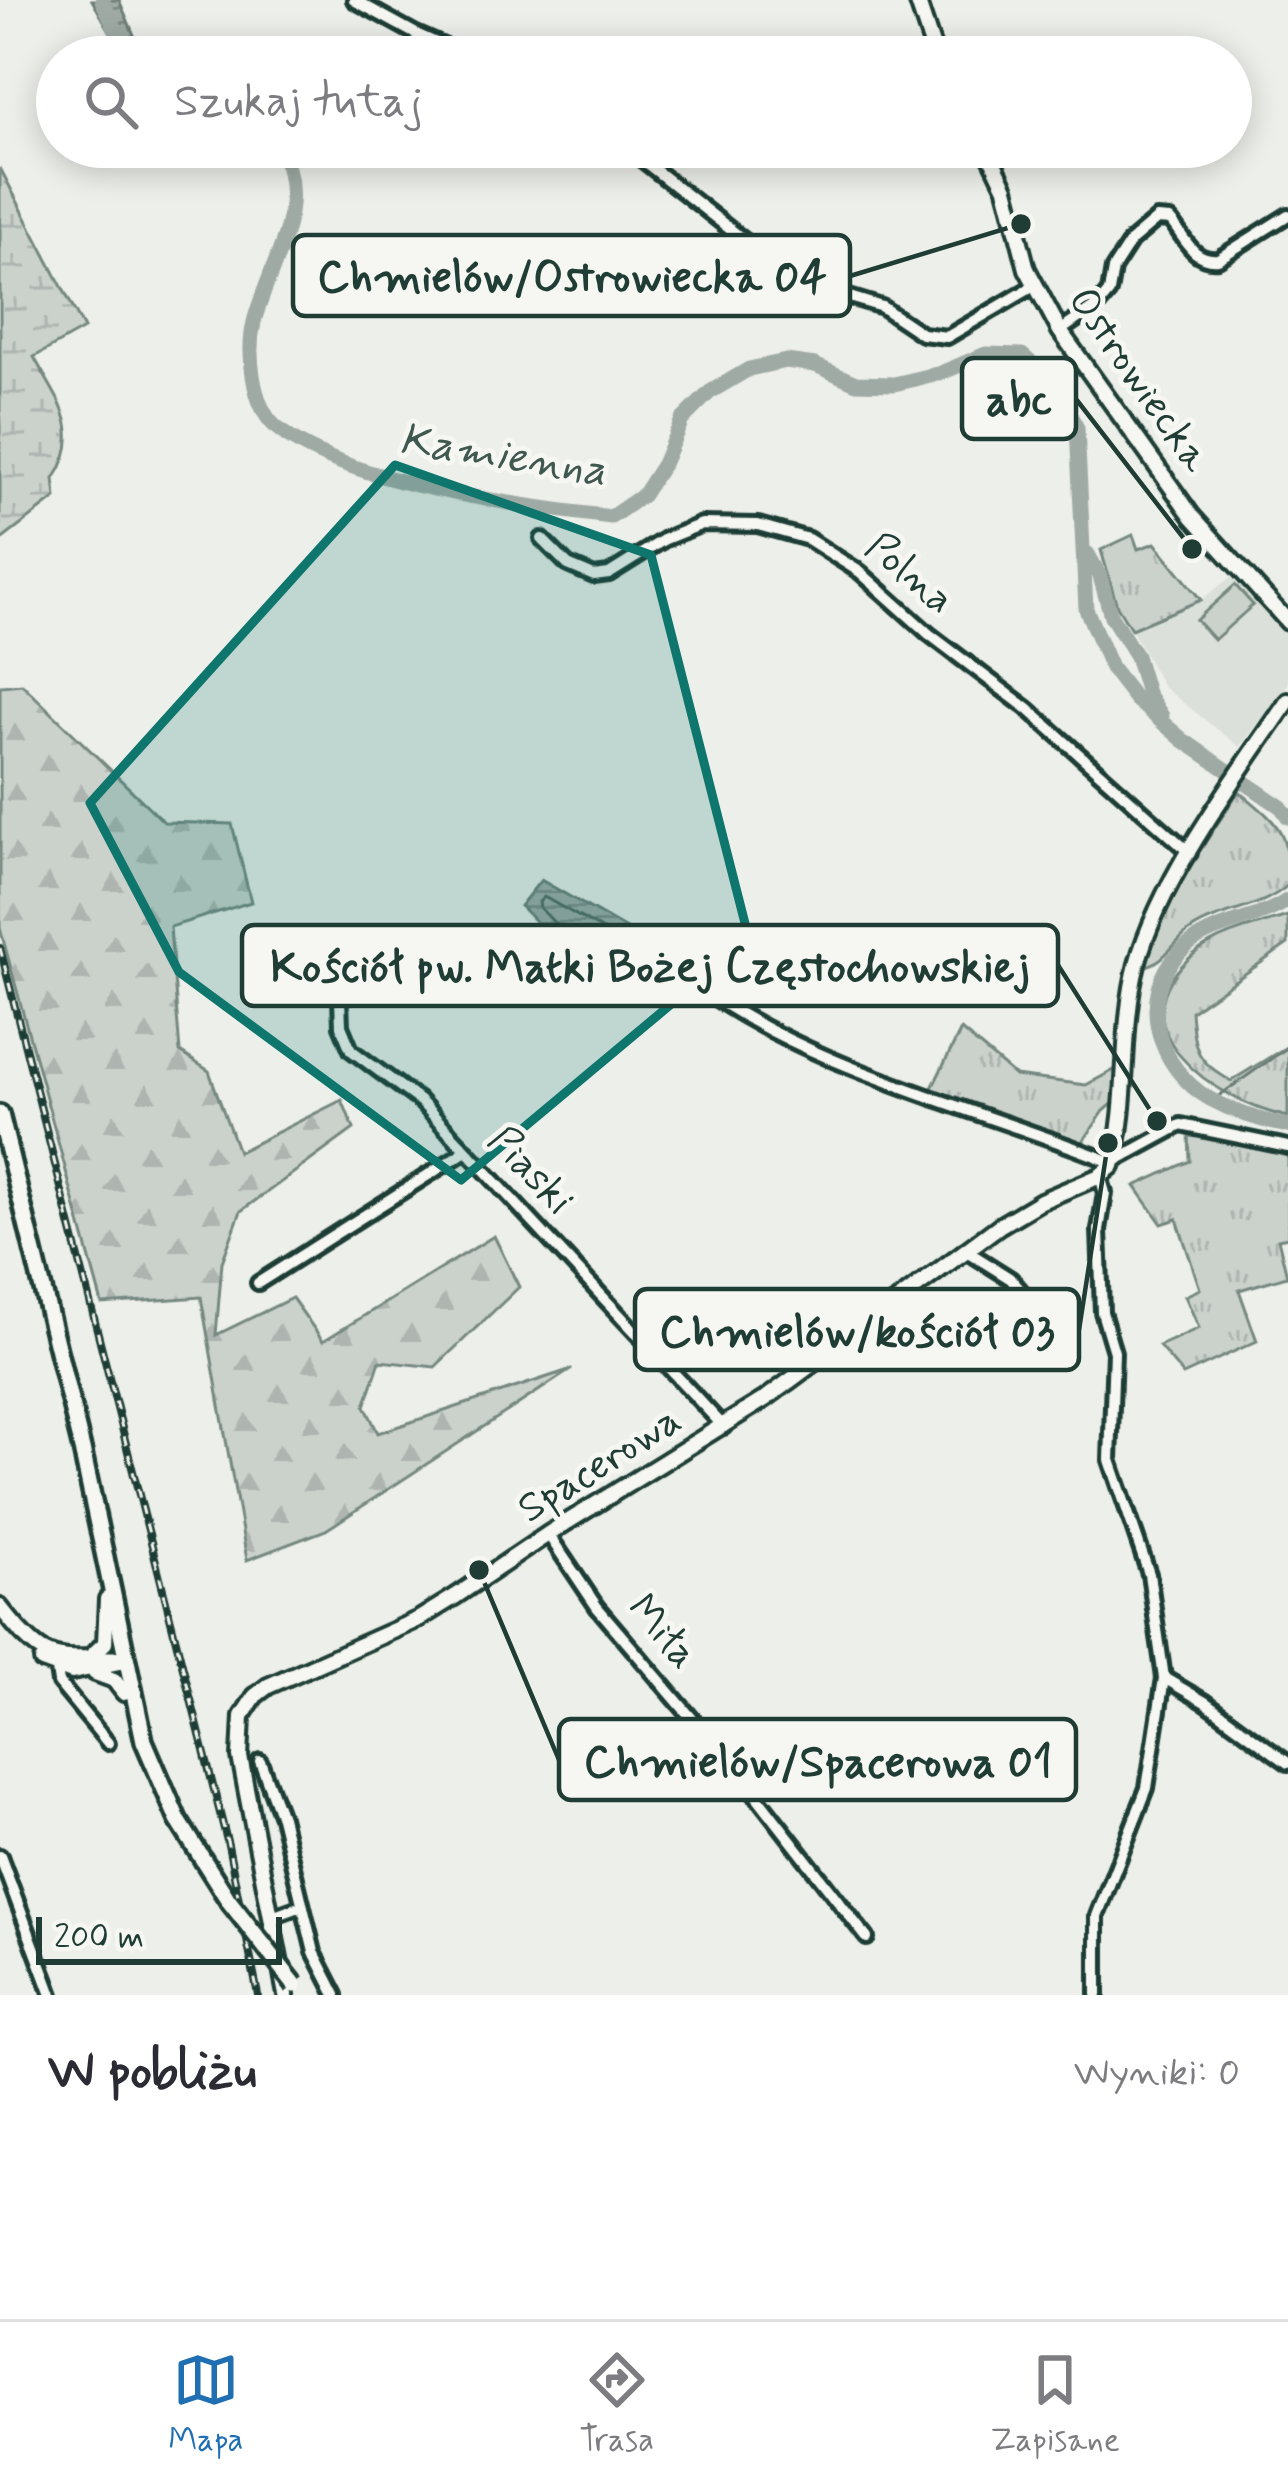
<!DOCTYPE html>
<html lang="pl">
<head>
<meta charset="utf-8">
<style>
  body { margin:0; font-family:Mynerve,sans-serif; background:#f7f7f7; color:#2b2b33 }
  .scale { position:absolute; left:36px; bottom:30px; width:246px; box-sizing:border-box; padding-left:12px; border:6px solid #1f3d34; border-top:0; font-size:33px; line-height:42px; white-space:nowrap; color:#1f3d34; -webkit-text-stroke:9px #f6f6f2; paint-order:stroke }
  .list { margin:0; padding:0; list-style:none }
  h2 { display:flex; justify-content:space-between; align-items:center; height:156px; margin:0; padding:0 48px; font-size:51px }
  h2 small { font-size:39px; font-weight:400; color:#7c7c81 }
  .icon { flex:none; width:66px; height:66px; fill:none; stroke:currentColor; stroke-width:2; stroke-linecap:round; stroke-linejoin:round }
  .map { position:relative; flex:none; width:1288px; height:1995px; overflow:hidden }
  .search { position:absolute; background:#fff; box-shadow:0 6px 30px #0003; left:36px; right:36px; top:36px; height:132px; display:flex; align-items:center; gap:30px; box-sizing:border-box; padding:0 42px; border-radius:66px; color:#7c7c81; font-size:45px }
  .sheet { height:324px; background:#fff }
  nav { display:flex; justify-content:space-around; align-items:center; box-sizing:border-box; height:168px; border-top:3px solid #e1e1e2; background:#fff; font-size:33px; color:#7c7c81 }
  nav a { display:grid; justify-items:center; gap:6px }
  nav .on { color:#1f6fb2 }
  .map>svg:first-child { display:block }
  .built { fill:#dce0db }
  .grass { fill:url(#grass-tufts); stroke:#758880; stroke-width:3 }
  .forest { fill:url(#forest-firs); stroke:#758880; stroke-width:3 }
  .wetland { fill:url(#wetland-marsh); stroke:#758880; stroke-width:3 }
  .pitch { fill:#cbd2cc; stroke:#758880; stroke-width:3 }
  .water { fill:url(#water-rules); stroke:#6c7e77; stroke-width:3 }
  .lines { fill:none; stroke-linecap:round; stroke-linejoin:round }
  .shore { stroke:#526961; stroke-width:3 }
  .stream { stroke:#6c7e77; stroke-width:3 }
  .river { stroke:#9faaa4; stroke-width:15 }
  .street-casing { stroke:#1f3d34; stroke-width:20 }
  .secondary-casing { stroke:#1f3d34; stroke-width:22 }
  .primary-casing { stroke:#1f3d34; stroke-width:24 }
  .street { stroke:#f6f6f2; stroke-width:10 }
  .secondary { stroke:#f6f6f2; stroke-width:14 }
  .primary { stroke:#f6f6f2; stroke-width:15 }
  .rail-casing { stroke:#1f3d34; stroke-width:8 }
  .rail { stroke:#f6f6f2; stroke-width:3; stroke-dasharray:9; stroke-linecap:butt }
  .primary-bridge-casing { stroke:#1f3d34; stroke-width:24; stroke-linecap:butt }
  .primary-bridge { stroke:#f6f6f2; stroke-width:15 }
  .marked { fill:#0f766e; fill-opacity:0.2; stroke:#0f766e; stroke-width:9; stroke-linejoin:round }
  .labels { text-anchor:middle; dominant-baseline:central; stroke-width:10; stroke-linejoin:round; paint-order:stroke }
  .street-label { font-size:42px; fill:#1f3d34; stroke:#f6f6f2 }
  .water-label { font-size:45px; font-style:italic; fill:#3f5850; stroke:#f6f6f2 }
  .leader { fill:none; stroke:#1f3d34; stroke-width:4.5 }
  .callout-dot { fill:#1f3d34; stroke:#f6f6f2; stroke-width:4.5 }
  .callout { fill:#f6f6f2; stroke:#1f3d34; stroke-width:4.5 }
  .callout-label { font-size:45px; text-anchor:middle; font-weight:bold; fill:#1f3d34 }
</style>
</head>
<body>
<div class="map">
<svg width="1288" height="1995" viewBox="0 0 1288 1995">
  <defs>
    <pattern id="grass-tufts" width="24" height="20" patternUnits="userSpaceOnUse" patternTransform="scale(3)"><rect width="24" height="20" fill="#cbd2cc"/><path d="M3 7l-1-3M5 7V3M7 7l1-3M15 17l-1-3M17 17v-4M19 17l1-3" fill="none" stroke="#aeb5b0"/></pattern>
    <pattern id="forest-firs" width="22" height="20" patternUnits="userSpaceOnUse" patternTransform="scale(3)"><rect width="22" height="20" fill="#cbd2cc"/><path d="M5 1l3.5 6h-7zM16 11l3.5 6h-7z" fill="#aeb5b0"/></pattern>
    <pattern id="wetland-marsh" width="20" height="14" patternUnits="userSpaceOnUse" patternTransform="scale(3)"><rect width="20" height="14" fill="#cbd2cc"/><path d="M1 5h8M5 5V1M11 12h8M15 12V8" fill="none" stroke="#aeb5b0"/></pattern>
    <pattern id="water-rules" width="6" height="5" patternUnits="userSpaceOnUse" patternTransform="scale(3)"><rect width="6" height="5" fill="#9faaa4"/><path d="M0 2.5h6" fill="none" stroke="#818c86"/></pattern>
  </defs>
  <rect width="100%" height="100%" fill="#edefea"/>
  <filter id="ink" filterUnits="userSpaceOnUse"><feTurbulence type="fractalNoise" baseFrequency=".00833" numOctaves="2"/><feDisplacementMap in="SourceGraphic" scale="24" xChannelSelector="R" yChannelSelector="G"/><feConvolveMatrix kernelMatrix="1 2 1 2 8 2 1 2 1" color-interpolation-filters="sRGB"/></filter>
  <g filter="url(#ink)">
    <path class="built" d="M1231,577L1288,637V684L1240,747L1163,687L1131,629L1201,600Z"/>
    <g class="grass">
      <path d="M1133,535L1138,549L1155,543L1201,600L1131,629L1117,606L1101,550Z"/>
      <path d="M1239,791C1281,827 1288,828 1288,885C1262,909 1221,910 1191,930C1175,940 1165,962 1146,966C1164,900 1202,847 1239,791Z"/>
      <path d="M1288,916V944L1191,1011C1194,1050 1196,1061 1231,1081L1288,1046V1117C1217,1102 1107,1028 1194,954C1218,934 1258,925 1288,916Z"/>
      <path d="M961,1030L1015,1076L1086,1085L1120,1067L1116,1101L1104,1111L1080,1146L930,1092Z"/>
      <path d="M1189,1131L1288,1155V1237L1278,1239L1287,1276L1239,1290L1257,1341L1183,1375L1159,1346L1199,1328L1185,1296L1200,1289L1177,1219L1162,1224L1135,1186L1190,1161Z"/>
    </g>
    <path class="forest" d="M22,684L164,822L232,824L251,902L170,927L180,1052L209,1071L238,1152L342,1100L354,1129L241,1211L222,1262L216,1335L292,1298L323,1341L494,1236L519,1287L435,1367L380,1361L365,1406L378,1433L572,1369L326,1530L247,1560L201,1297L102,1304L0,928V686Z"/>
    <path class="wetland" d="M0,168L84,329L34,357C58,401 86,431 54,479L56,498L0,541Z"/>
    <path class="pitch" d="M1235,585L1253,605L1214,640L1196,620Z"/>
    <g class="water">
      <path d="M92,0H119L134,35L117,43Z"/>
      <path d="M541,880L640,937V952L621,975C579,980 548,932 520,906Z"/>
    </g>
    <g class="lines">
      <path class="shore" d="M544,897L624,942L626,951L612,964L579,948L540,908L539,902Z"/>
      <path class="stream" d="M1213,1100L1288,1047"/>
      <g class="river">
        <path d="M102,0L129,57"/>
        <path d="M279,147C313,206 269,264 254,322C247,352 252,406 276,427C339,483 526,507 611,517L643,495L663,464L682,420L710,392L749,369L786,361L815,365L856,383L894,384L941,373L986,354L1022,355L1052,381L1077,428L1086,609L1111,668L1135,699L1183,740L1281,807L1288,817"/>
        <path d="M1088,554L1100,576L1111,616L1136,656L1147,693L1162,716"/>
        <path d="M1288,900C1254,923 1212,921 1181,951C1135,996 1157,1069 1210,1099C1234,1112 1261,1121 1288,1126"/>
      </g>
      <defs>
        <g id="street">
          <path d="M354,0L416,34L468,57"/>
          <path d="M626,147L773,263L833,292L882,307L922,334L947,337L1034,286"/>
          <path d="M1060,331L1099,304L1109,292L1113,269L1131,241L1157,219L1170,220C1185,237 1192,262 1218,259L1288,215"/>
          <path d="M542,539L568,565L594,576L609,574L665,539L702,524L758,525L808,539L860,572L929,634L1028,709L1190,853"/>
          <path d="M338,946L341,1026L351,1050L421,1102L724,1427"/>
          <path d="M695,984C810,1069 973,1107 1106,1160L1113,1162L1181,1125L1288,1147"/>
          <path d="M965,1250L1011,1279L1033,1305"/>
          <path d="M258,1283L466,1151"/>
          <path d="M548,1534L597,1607L741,1776L867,1938"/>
          <path d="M56,1663L59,1683L108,1743"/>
          <path d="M1164,1678L1205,1702L1288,1763"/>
          <path d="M260,1761L281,1817L314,1952L336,1995"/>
          <path d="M0,1856L52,1995"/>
          <path d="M272,1917L302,1906"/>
          <path d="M1097,1995V1916L1147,1788L1164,1678L1149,1574L1110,1460L1114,1352L1102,1312L1099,1230L1105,1193L1100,1176"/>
        </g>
        <g id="secondary">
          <path d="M917,0L936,57"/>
          <path d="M986,147L1006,188L1027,269L1060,331L1192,516L1288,622"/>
          <path d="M0,1607C51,1672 54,1655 126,1659"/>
          <path d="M88,1659L105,1643L107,1599"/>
          <path d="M42,1661L72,1672L119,1662"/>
          <path d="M95,1673L114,1680L124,1693"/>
          <path d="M286,1995L240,1757L242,1716L255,1696L268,1686L419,1619L456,1596L548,1534L765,1399L999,1226L1041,1201L1100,1176L1112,1166C1130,1101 1120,1029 1137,964C1161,877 1237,776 1288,701"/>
        </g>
        <path id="primary" d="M0,1114L82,1449L144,1741L178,1820L229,1901"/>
      </defs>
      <use href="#street" class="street-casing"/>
      <use href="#secondary" class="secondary-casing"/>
      <use href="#primary" class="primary-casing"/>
      <use href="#street" class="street"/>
      <use href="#secondary" class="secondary"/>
      <use href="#primary" class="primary"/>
      <defs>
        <path id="rail" d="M0,948L228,1845L258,1995"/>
      </defs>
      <use href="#rail" class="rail-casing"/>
      <use href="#rail" class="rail"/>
      <defs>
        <path id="primary-bridge" d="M229,1901L295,1985"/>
      </defs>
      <use href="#primary-bridge" class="primary-bridge-casing"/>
      <use href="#primary-bridge" class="primary-bridge"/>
    </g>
  </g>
  <path class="marked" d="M395,465L651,555L749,939L461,1180L179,972L90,803Z"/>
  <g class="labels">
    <g class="street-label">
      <text transform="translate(1138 380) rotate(55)">Ostrowiecka</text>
      <text transform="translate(909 574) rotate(40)">Polna</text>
      <text transform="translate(530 1171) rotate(47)">Piaski</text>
      <text transform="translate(600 1465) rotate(-32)">Spacerowa</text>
      <text transform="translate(662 1632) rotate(49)">Miła</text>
    </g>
    <g class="water-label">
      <text transform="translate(503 456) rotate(9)">Kamienna</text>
    </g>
  </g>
  <path class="leader" d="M1021 224L850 276M1192 549L1076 399M1157 1121L1058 965M1108 1143L1079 1330M479 1570L559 1760"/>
  <g class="callout-dot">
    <circle cx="1021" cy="224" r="12"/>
    <circle cx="1192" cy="549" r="12"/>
    <circle cx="1157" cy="1121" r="12"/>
    <circle cx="1108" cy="1143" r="12"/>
    <circle cx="479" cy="1570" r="12"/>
  </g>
  <g class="callout">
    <rect x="293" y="235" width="557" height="81" rx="12"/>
    <rect x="962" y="358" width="114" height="81" rx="12"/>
    <rect x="242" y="925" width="816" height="81" rx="12"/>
    <rect x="635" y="1289" width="444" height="81" rx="12"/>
    <rect x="559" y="1719" width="517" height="81" rx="12"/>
  </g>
  <g class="callout-label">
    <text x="572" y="291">Chmielów/Ostrowiecka 04</text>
    <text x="1019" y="414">abc</text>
    <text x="650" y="981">Kościół pw. Matki Bożej Częstochowskiej</text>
    <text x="857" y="1346">Chmielów/kościół 03</text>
    <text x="818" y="1776">Chmielów/Spacerowa 01</text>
  </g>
</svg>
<div class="scale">200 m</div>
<div class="search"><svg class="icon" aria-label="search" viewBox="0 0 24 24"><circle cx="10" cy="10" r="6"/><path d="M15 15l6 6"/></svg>Szukaj tutaj</div>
</div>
<section class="sheet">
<h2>W pobliżu<small>Wyniki: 0</small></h2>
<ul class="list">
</ul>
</section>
<nav>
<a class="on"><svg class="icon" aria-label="map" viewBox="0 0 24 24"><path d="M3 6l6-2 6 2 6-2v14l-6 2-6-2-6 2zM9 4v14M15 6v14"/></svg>Mapa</a>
<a><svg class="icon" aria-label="directions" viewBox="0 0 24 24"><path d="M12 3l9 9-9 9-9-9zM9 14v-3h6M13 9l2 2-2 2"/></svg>Trasa</a>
<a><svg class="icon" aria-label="saved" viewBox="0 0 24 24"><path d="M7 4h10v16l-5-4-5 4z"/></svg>Zapisane</a>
</nav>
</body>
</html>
